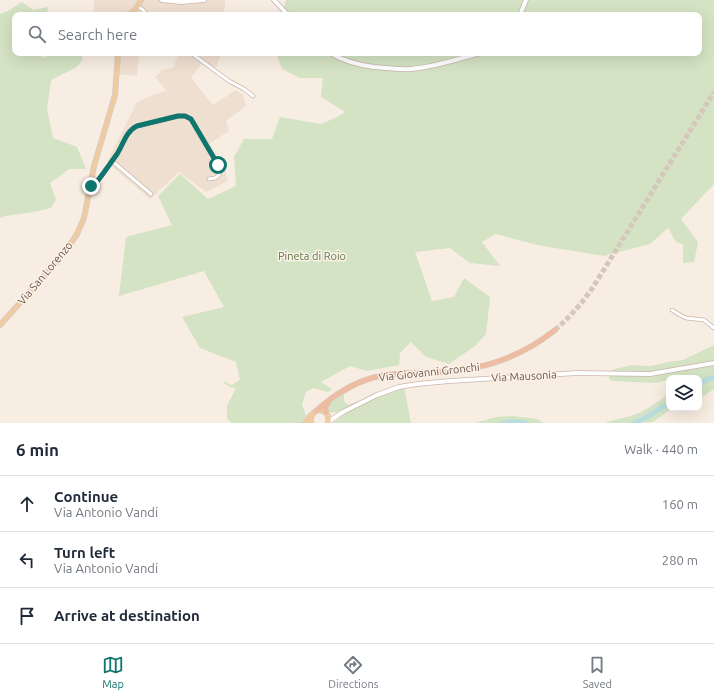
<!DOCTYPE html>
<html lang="en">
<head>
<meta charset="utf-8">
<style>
  body { margin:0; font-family:Ubuntu,sans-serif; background:#f2f2f3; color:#1f2937 }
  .controls { position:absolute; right:12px; bottom:12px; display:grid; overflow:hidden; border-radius:8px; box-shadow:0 4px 16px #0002 }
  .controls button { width:36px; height:36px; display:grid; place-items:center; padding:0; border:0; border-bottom:1px solid #e0e1e3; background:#fff; color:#1f2937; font:20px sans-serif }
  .stop { position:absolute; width:12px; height:12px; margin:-9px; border:3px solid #0f766e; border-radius:50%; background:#fff }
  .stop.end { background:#0f766e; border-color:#fff; box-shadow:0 1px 4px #0008 }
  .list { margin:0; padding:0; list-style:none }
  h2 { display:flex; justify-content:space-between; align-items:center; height:52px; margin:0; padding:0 16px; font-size:17px }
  h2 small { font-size:13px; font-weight:400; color:#747a83 }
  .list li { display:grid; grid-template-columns:26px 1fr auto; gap:12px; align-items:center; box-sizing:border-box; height:56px; padding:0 16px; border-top:1px solid #e0e1e3 }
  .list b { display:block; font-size:15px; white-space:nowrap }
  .list p { margin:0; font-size:13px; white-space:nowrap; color:#747a83 }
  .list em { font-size:13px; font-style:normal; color:#747a83 }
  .icon { flex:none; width:22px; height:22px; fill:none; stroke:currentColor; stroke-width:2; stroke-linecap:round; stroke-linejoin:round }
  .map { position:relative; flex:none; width:714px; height:423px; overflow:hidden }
  .search { position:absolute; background:#fff; box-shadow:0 4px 16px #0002; left:12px; right:12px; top:12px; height:44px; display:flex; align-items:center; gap:10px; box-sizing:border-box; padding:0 14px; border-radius:8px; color:#747a83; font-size:15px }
  .sheet { height:220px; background:#fff }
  nav { display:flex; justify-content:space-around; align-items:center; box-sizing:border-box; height:56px; border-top:1px solid #e0e1e3; background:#fff; font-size:11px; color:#747a83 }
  nav a { display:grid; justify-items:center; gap:2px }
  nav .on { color:#0f766e }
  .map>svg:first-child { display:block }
  .residential { fill:#efdfd1 }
  .green { fill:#d3e3c3 }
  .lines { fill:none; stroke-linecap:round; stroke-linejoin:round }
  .river { stroke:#b9dddf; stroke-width:5 }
  .trunk-tunnel { stroke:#d5c7bc; stroke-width:5; stroke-dasharray:5 2.5; stroke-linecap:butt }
  .minor-casing { stroke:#c7b5ab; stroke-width:4.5 }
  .secondary-casing { stroke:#ccb6ab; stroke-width:5.5 }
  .primary-casing { stroke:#d3ccc9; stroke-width:6 }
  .trunk-casing { stroke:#d3ccc9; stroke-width:6 }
  .minor { stroke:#fff; stroke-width:3 }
  .secondary { stroke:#fff; stroke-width:4 }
  .primary { stroke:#efcba2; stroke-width:4.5 }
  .trunk { stroke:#edbca1; stroke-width:5 }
  .route { stroke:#0f766e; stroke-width:5 }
  .labels { text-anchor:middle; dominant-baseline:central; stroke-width:3; stroke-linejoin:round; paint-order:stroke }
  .park-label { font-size:11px; fill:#5a7649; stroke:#fcf2e7 }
  .street-label { font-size:11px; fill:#6c544c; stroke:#fcf2e7 }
</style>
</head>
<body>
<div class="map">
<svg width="714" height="423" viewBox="0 0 714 423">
  <rect width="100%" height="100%" fill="#f8ede2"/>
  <g class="residential">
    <path d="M94,0H225V5L223,15H93L94,5Z"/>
    <path d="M116,53H139L137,76L114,74Z"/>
    <path d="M179,53H221L216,68L201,64L191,78L213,105L236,90L243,95L246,106L226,121L229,131L209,144L224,167L228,181L206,192L179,172L150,199L107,162L137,102L166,90L155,77L162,70L173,68Z"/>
  </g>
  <g class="green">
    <path d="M286,0H714V184L681,219L698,242L694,262L683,263V244L676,242L668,228L650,244L604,256L537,245L496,234L482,242L500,266L470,263L450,248L415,252L432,301L454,297L464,278L490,297L486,334L475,346L449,364L426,357L411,342L400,353L399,365L367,371L350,366L321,382L332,389L328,392L313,388L306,392L302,405L306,415L302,423H231L227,418V406L236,388L230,387L224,383L223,381L232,385L240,380L236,362L200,348L182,317L224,307L204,271L119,296L126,237L172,225L158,196L180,174L208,199L236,186L234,157L244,139H272L280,117L321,124L335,118L345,112L321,97L323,78H300L282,69L276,53H699V15H282Z"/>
    <path d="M22,2L33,10L48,7L47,15H15V53H42V58L59,53H81L83,59L77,67L51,80L47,109L53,138L77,147L86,169H69L50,183L56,200L51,208L34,212L5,216L0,218V14L8,11Z"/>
    <path d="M714,345V389L699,399V378H669V380L654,383L612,381L609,379L611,371L615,369L631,365L651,366L668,362L683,360Z"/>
    <path d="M404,387L411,423H333C354,406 378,396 404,387Z"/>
    <path d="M347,389L351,390L344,394V401L348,405L358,401C350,406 338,415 329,412L327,407L329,403Z"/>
    <path d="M669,393V408H673C665,412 659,419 652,422C645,423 615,423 605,423C613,419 621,419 630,416C644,412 658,403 669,393Z"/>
    <path d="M512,416L537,419L544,423H475L496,417Z"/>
  </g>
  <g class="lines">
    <g class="river">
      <path d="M699,384L708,379L714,377"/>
      <path d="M503,423L515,422L525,423"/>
      <path d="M634,423C647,419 657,409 669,404"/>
    </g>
    <path class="trunk-tunnel" d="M555,330C571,316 584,301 595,284L714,92"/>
    <defs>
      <g id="minor">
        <path d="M138,7L142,9L147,15"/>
        <path d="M191,53L229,81L244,89L253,96"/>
        <path d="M112,161L151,194"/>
        <path d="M91,186L96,183C103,174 110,164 117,154C123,145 126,131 137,126L178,116H185L191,119L217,162L219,167V175L215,178L209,179"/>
        <path d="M672,310L680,315L686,318L704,320L714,328"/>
      </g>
      <g id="secondary">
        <path d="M162,0L181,2L204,0"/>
        <path d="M274,0L288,15"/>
        <path d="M520,15L526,0"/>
        <path d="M330,53C344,61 358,65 374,67C386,68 399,70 411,69C435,67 458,59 480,53"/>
        <path d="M328,423L331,420L343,412L377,395L399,387L417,384L450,381L577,373L650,374L714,363"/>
      </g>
      <g id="primary">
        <path d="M128,15L136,9L141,0"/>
        <path d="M0,325L63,255L77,234L84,218L94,166L115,95L118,53"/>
        <path d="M305,423L310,416"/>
        <path d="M311,423C308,406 332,406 328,423"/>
      </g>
      <g id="trunk">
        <path d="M316,411C336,393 359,379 385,375C412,371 440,374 467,369C499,364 530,350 555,330"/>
        <path d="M326,412L325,407L328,403"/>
      </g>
    </defs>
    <use href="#minor" class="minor-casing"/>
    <use href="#secondary" class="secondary-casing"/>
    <use href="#primary" class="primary-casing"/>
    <use href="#trunk" class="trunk-casing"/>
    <use href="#minor" class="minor"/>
    <use href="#secondary" class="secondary"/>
    <use href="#primary" class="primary"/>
    <use href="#trunk" class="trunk"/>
  </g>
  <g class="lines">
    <path class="route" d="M91,186L96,183C103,174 110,164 117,154C123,145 126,131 137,126L178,116H185L191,119L218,165"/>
  </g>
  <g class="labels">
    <g class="park-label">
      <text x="312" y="256">Pineta di Roio</text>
    </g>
    <g class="street-label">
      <text transform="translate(45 273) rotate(-50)">Via San Lorenzo</text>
      <text transform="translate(429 372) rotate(-6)">Via Giovanni Gronchi</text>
      <text transform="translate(524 376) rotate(-3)">Via Mausonia</text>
    </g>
  </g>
</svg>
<div class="controls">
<button><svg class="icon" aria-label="layers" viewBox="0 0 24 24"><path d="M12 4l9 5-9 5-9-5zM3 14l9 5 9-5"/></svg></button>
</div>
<div class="stop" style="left:218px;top:165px"></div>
<div class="stop end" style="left:91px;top:186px"></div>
<div class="search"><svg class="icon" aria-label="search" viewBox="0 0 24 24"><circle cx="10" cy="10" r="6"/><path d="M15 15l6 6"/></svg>Search here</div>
</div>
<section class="sheet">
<h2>6 min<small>Walk · 440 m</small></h2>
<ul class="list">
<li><svg class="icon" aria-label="ahead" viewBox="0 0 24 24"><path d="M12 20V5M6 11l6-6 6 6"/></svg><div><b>Continue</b><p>Via Antonio Vandi</p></div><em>160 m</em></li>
<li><svg class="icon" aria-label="left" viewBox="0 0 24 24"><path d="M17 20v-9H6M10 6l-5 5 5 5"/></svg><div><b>Turn left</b><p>Via Antonio Vandi</p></div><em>280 m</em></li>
<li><svg class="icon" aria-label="arrive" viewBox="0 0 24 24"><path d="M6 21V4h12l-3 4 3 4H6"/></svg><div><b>Arrive at destination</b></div></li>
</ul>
</section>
<nav>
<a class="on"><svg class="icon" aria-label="map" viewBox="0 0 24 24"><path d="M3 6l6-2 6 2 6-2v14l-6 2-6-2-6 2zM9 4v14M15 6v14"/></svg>Map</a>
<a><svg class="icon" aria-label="directions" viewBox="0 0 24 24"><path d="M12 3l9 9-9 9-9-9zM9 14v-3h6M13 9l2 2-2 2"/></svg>Directions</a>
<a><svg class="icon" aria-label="saved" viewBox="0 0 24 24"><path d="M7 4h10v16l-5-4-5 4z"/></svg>Saved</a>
</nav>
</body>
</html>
